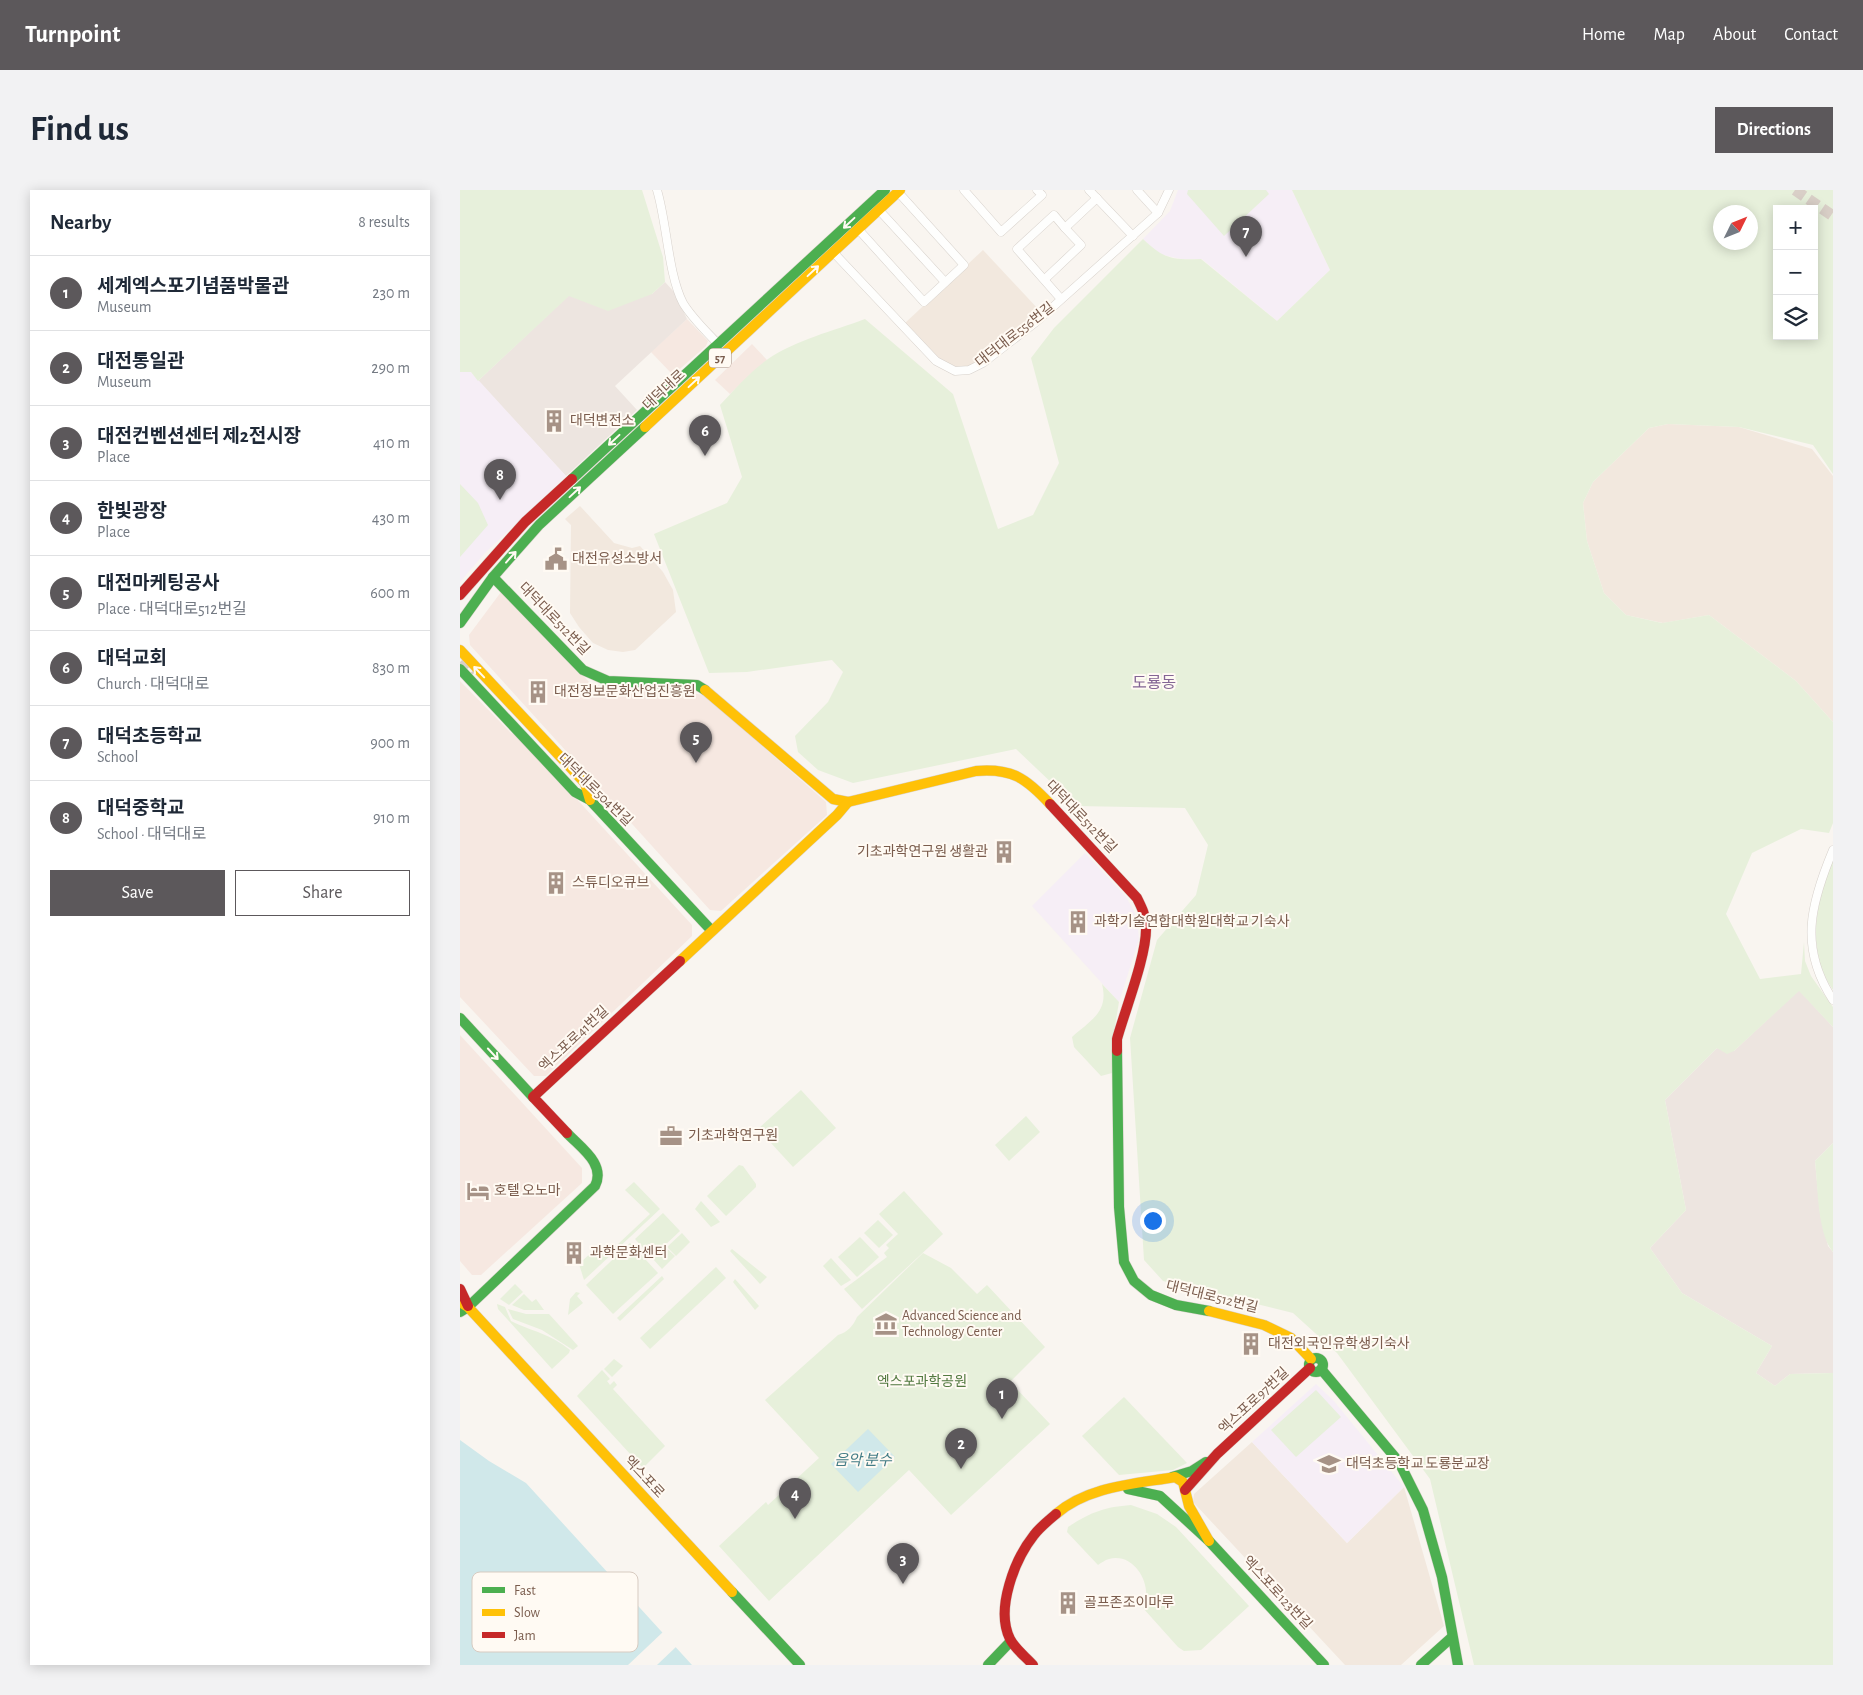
<!DOCTYPE html>
<html lang="en">
<head>
<meta charset="utf-8">
<style>
  body { margin:0; font-family:"Alegreya Sans","Noto Sans KR",sans-serif; background:#f2f2f3; color:#1f2937 }
  .controls { position:absolute; right:15px; top:15px; display:grid; overflow:hidden; border-radius:0px; box-shadow:0 2px 12px #0003 }
  .controls button { width:45px; height:45px; display:grid; place-items:center; padding:0; border:0; border-bottom:1px solid #e0e1e3; background:#fff; color:#1f2937; font:25px sans-serif }
  .compass { position:absolute; left:1253px; top:15px; width:45px; height:45px; border-radius:50%; background:#fff; box-shadow:0 2px 12px #0003; rotate:47deg }
  .you { position:absolute; left:692px; top:1030px; width:18px; height:18px; margin:-12px; border:4px solid #fff; border-radius:50%; background:#1a73e8; box-shadow:0 0 0 8px #1a73e833 }
  .badge { display:grid; place-items:center; width:32px; height:32px; border-radius:50%; background:#5c585b; color:#fff; font-size:16px; font-weight:700 }
  .pin { position:absolute; translate:-50% -41px; filter:drop-shadow(0 1px 2px #0008) }
  .pin::after { content:''; position:absolute; top:26px; width:18px; height:15px; background:inherit; clip-path:polygon(0 0,100% 0,50% 100%) }
  .list { margin:0; padding:0; list-style:none }
  h2 { display:flex; justify-content:space-between; align-items:center; height:65px; margin:0; padding:0 20px; font-size:21px }
  h2 small { font-size:16px; font-weight:400; color:#747a83 }
  .list li { display:grid; grid-template-columns:32px 1fr auto; gap:15px; align-items:center; box-sizing:border-box; height:75px; padding:0 20px; border-top:1px solid #e0e1e3 }
  .list b { display:block; font-size:19px; white-space:nowrap }
  .list p { margin:0; font-size:16px; white-space:nowrap; color:#747a83 }
  .list em { font-size:16px; font-style:normal; color:#747a83 }
  .actions { display:flex; gap:10px; padding:15px 20px }
  .actions a { flex:1; padding:11px 0; border:1px solid #5c585b; border-radius:0px; text-align:center; font-size:18px; color:#5c585b }
  .actions .main { background:#5c585b; color:#fff }
  .icon { flex:none; width:28px; height:28px; fill:none; stroke:currentColor; stroke-width:2; stroke-linecap:round; stroke-linejoin:round }
  .map { position:relative; flex:none; width:1373px; height:1475px; overflow:hidden; border-radius:0px }
  header { display:flex; align-items:center; gap:30px; box-sizing:border-box; height:70px; padding:0 25px; background:#5c585b; color:#fff }
  header strong { font-size:24px }
  nav { display:flex; gap:28px; margin-inline-start:auto; font-size:18px }
  .intro { display:flex; align-items:center; justify-content:space-between; box-sizing:border-box; height:120px; padding:0 30px }
  h1 { margin:0; font-size:35px }
  .button { padding:12px 22px; border-radius:0px; background:#5c585b; color:#fff; font-size:18px; font-weight:700 }
  main { display:flex; gap:30px; padding:0 30px }
  aside { flex:1; background:#fff; border-radius:0px; box-shadow:0 2px 12px #0003 }
  .map>svg:first-child { display:block }
  .residential { fill:#f2e8de }
  .commercial { fill:#f6e8e1 }
  .industrial { fill:#ede5e0 }
  .education { fill:#f6eef6 }
  .green { fill:#e7f0db; fill-rule:evenodd }
  .water { fill:#d0e8ea }
  .pier { fill:#f9f5f0 }
  .lines { fill:none; stroke-linecap:round; stroke-linejoin:round }
  .secondary-tunnel { stroke:#d9cfc7; stroke-width:10; stroke-dasharray:10 5; stroke-linecap:butt }
  .primary-tunnel { stroke:#d9cfc7; stroke-width:11; stroke-dasharray:11 5.5; stroke-linecap:butt }
  .street-casing { stroke:#d7d1cb; stroke-width:9 }
  .fast-casing { stroke:#d9d2cb; stroke-width:11 }
  .slow-casing { stroke:#d9d2cb; stroke-width:11 }
  .jam-casing { stroke:#d9d2cb; stroke-width:11 }
  .street { stroke:#fefefd; stroke-width:8 }
  .fast { stroke:#4caf50; stroke-width:10 }
  .slow { stroke:#ffc107; stroke-width:10 }
  .jam { stroke:#c62828; stroke-width:10 }
  .oneway { stroke:#fffaf3 }
  .labels { text-anchor:middle; dominant-baseline:central; stroke-width:4; stroke-linejoin:round; paint-order:stroke }
  .shield { fill:#fffaf3; stroke:#a28b7f; stroke-width:1 }
  .shield-label { font-size:12px; font-weight:bold; fill:#7a5c4d }
  .street-label { font-size:14px; fill:#7a5c4d; stroke:#fffaf3 }
  .poi-label { font-size:14px; fill:#7a5c4d; stroke:#fffaf3; text-anchor:start }
  .park-label { font-size:14px; fill:#537a41; stroke:#fffaf3 }
  .water-label { font-size:15px; font-style:italic; fill:#437c86; stroke:#fffaf3 }
  .quarter-label { font-size:16px; fill:#846695; stroke:#fffaf3 }
  .key { fill:#fffaf3; stroke:#d7cbc1; stroke-width:1 }
  .key-label { font-size:14px; fill:#7a5c4d }
</style>
</head>
<body>
<header>
<strong>Turnpoint</strong>
<nav><a>Home</a><a>Map</a><a>About</a><a>Contact</a></nav>
</header>
<div class="intro"><h1>Find us</h1><a class="button">Directions</a></div>
<main>
<aside>
<h2>Nearby<small>8 results</small></h2>
<ul class="list">
<li><span class="badge">1</span><div><b>세계엑스포기념품박물관</b><p>Museum</p></div><em>230 m</em></li>
<li><span class="badge">2</span><div><b>대전통일관</b><p>Museum</p></div><em>290 m</em></li>
<li><span class="badge">3</span><div><b>대전컨벤션센터 제2전시장</b><p>Place</p></div><em>410 m</em></li>
<li><span class="badge">4</span><div><b>한빛광장</b><p>Place</p></div><em>430 m</em></li>
<li><span class="badge">5</span><div><b>대전마케팅공사</b><p>Place · 대덕대로512번길</p></div><em>600 m</em></li>
<li><span class="badge">6</span><div><b>대덕교회</b><p>Church · 대덕대로</p></div><em>830 m</em></li>
<li><span class="badge">7</span><div><b>대덕초등학교</b><p>School</p></div><em>900 m</em></li>
<li><span class="badge">8</span><div><b>대덕중학교</b><p>School · 대덕대로</p></div><em>910 m</em></li>
</ul>
<div class="actions"><a class="main">Save</a><a>Share</a></div>
</aside>
<div class="map">
<svg width="1373" height="1475" viewBox="0 0 1373 1475">
  <rect width="100%" height="100%" fill="#f9f5f0"/>
  <g class="residential">
    <path d="M523,60L579,120L532,166L515,175L502,178L495,177L481,170L444,134Z"/>
    <path d="M1208,234L1279,237L1352,259L1373,286V532L1336,491L1249,425L1203,433L1166,425L1144,403L1127,351L1123,313L1133,292L1189,238Z"/>
    <path d="M120,316L154,353L172,358L180,356L203,382L213,400L216,422L175,460L163,462L148,460L133,453L119,437L110,423L111,335L105,329Z"/>
    <path d="M792,1252L887,1353L944,1297L984,1436L941,1475H885L733,1312L734,1304Z"/>
  </g>
  <g class="commercial">
    <path d="M227,129L248,151L246,156L213,185L191,162Z"/>
    <path d="M292,154L307,170L270,204L255,190Z"/>
    <path d="M41,402L48,404L130,493L156,500L224,502L244,505L366,612L367,625L261,721L250,720L10,455L9,445Z"/>
    <path d="M0,491L51,543L60,547L232,735V746L86,886H74L0,807Z"/>
    <path d="M0,845L122,978V993L21,1085H12L0,1071Z"/>
  </g>
  <g class="industrial">
    <path d="M205,92L215,103L227,129L155,196L177,220L106,286L18,191L109,105L118,108L192,104Z"/>
    <path d="M1339,800L1373,837V953L1355,971L1360,1023L1368,1056L1373,1062V1183L1330,1184L1315,1196L1296,1183L1312,1156L1222,1103L1190,1058L1226,1020L1205,910L1257,858L1274,861Z"/>
  </g>
  <g class="education">
    <path d="M718,0H832L870,80L817,131L742,69H721L699,64L683,49L710,21Z"/>
    <path d="M0,182H11L106,286L25,363L0,392Z"/>
    <path d="M625,663L666,707L674,721L678,739L679,749L659,812L572,716Z"/>
    <path d="M856,1194L874,1211L944,1297L887,1353L792,1252Z"/>
  </g>
  <g class="green">
    <path d="M0,0H182L203,67L205,92L192,104L148,121L109,106L18,191L11,182H0Z"/>
    <path d="M728,0H806L809,4L764,46L727,4Z"/>
    <path d="M832,0H1373V284L1353,255L1279,237L1208,234L1189,238L1133,292L1123,313L1127,351L1144,403L1166,425L1202,433L1249,425L1336,491L1373,532V633L1369,643L1341,639L1292,663L1266,724L1300,789L1341,784L1344,752L1345,771L1351,786L1373,817V837L1339,801L1274,861L1267,864L1257,858L1205,910L1226,1020L1190,1058L1222,1103L1312,1156L1296,1183L1315,1196L1330,1184L1373,1183V1475H1014L970,1289L877,1163L833,1123L703,1091L684,1070L670,848L697,750L736,705L748,655L725,618L616,616L556,559L393,593L358,580L338,562L335,546L368,512L383,482L372,470L287,482L249,483L194,344L267,313L282,287L260,215C274,200 291,181 308,169C336,150 373,141 405,129L493,204L538,339L573,325L599,273L571,168L594,138L683,49C704,69 712,70 741,69L817,131L870,80ZM1317,19H1354V146H1317ZM1260,22H1290V52H1260Z"/>
    <path d="M0,294L18,313L28,335L0,367Z"/>
    <path d="M1373,669V800C1345,761 1356,711 1373,669Z"/>
    <path d="M642,794L659,812L653,848L652,883L641,886L614,857L612,847C631,830 649,822 642,794Z"/>
    <path d="M341,900L376,938L333,977L298,939Z"/>
    <path d="M566,926L580,942L549,971L535,955Z"/>
    <path d="M1373,953V1062C1357,1043 1358,996 1355,971Z"/>
    <path d="M279,975L283,976L296,994V997L266,1026L247,1006Z"/>
    <path d="M174,992L200,1019L155,1061L146,1057L156,1056L190,1024L165,1000Z"/>
    <path d="M444,1001L483,1044L402,1119L384,1099L427,1067L424,1063L429,1058L426,1055L438,1044L419,1024Z"/>
    <path d="M241,1011L260,1032L251,1037L235,1019Z"/>
    <path d="M203,1023L220,1041L204,1056L215,1066L202,1079L175,1049Z"/>
    <path d="M418,1030L433,1045L419,1058L404,1043Z"/>
    <path d="M222,1043L230,1052L216,1066L207,1057Z"/>
    <path d="M400,1047L419,1067L397,1087L378,1067Z"/>
    <path d="M170,1053L198,1083L153,1124L126,1095Z"/>
    <path d="M136,1058L153,1063L124,1090L119,1074Z"/>
    <path d="M272,1059L307,1087L300,1094L270,1061Z"/>
    <path d="M463,1063L491,1078L517,1104L527,1095L585,1157L550,1192L590,1234L491,1325L449,1280L309,1411L259,1356L306,1312L308,1315L359,1268L305,1210L378,1145C388,1142 393,1136 397,1127Z"/>
    <path d="M371,1068L391,1090L381,1096L363,1076Z"/>
    <path d="M256,1077L266,1088L190,1159L180,1148Z"/>
    <path d="M202,1086L204,1089L160,1131L157,1128Z"/>
    <path d="M275,1089L299,1116L295,1120L273,1092Z"/>
    <path d="M55,1094L63,1102L49,1115L40,1109Z"/>
    <path d="M116,1102L120,1103L117,1106L123,1113L108,1125L110,1109Z"/>
    <path d="M64,1104L72,1112L76,1109L84,1120H64L52,1115Z"/>
    <path d="M37,1114L45,1117L51,1131C73,1142 89,1143 110,1160L109,1163L92,1179L38,1119Z"/>
    <path d="M48,1119L66,1124H89L118,1156L113,1160L82,1140L53,1129Z"/>
    <path d="M154,1169L163,1176L152,1187L144,1179Z"/>
    <path d="M142,1180L150,1189L147,1191L150,1195L154,1191L157,1195L153,1199L205,1256L183,1278L117,1206Z"/>
    <path d="M856,1200L881,1227L836,1267L811,1240Z"/>
    <path d="M664,1207L727,1273L713,1280L659,1285L622,1246Z"/>
    <path d="M671,1315L697,1324L716,1337L789,1416L741,1460L724,1461L718,1457L683,1418C694,1398 676,1362 649,1369C645,1370 641,1373 638,1375L607,1342L608,1337C631,1322 645,1317 671,1315Z"/>
  </g>
  <g class="water">
    <path d="M408,1239L435,1267L398,1302L371,1274Z"/>
    <path d="M0,1250L29,1271L66,1293L232,1475H0Z"/>
  </g>
  <path class="pier" d="M204,1441L217,1456L197,1475H168Z"/>
  <g class="lines">
    <path class="secondary-tunnel" d="M0,472L12,485"/>
    <path class="primary-tunnel" d="M1335,0L1373,26"/>
    <defs>
      <g id="street">
        <path d="M197,0C207,33 208,84 223,113C232,128 246,141 258,154"/>
        <path d="M504,0L541,42L582,5L577,0"/>
        <path d="M629,0L673,46"/>
        <path d="M677,0L698,23"/>
        <path d="M419,20L485,92"/>
        <path d="M398,39L464,112L504,75L438,2"/>
        <path d="M373,62L476,171L495,181L509,180L523,173L576,132L698,23L709,0"/>
        <path d="M585,89L621,55L605,38"/>
        <path d="M601,109L557,59L594,25L605,38L637,8"/>
        <path d="M1373,660C1350,715 1339,758 1373,810"/>
      </g>
      <g id="fast">
        <path d="M112,289L425,0"/>
        <path d="M33,387L123,480L148,491L237,495L245,500"/>
        <path d="M0,433L33,387L79,335L185,237"/>
        <path d="M0,479L115,602L130,610L251,740"/>
        <path d="M0,828L73,907"/>
        <path d="M657,861L659,1017L664,1072L674,1091L691,1105L716,1115L749,1121"/>
        <path d="M0,1122L8,1117L135,996C146,974 121,958 107,943"/>
        <circle cx="856" cy="1175" r="7"/>
        <path d="M861,1179L939,1272L963,1320L982,1387L998,1475"/>
        <path d="M712,1287L732,1281L746,1272"/>
        <path d="M668,1299L700,1306L749,1351L864,1475"/>
        <path d="M272,1402L340,1475"/>
        <path d="M528,1475L551,1451"/>
        <path d="M961,1475L991,1448"/>
      </g>
      <g id="slow">
        <path d="M185,237L440,0"/>
        <path d="M0,460L125,593L130,610"/>
        <path d="M245,500L373,609L388,612L516,581C552,578 566,588 590,614"/>
        <path d="M220,771L377,625L388,612"/>
        <path d="M0,1112L8,1117L272,1402"/>
        <path d="M749,1121L804,1135L831,1148L851,1169"/>
        <path d="M596,1324C628,1296 675,1294 715,1287L723,1292L729,1316L749,1351"/>
      </g>
      <g id="jam">
        <path d="M0,405L65,332L112,289"/>
        <path d="M590,614L677,708C682,718 686,726 686,737C687,765 665,820 657,849V861"/>
        <path d="M107,943L73,907L220,771"/>
        <path d="M0,1099L8,1116"/>
        <path d="M725,1300L757,1264L850,1178"/>
        <path d="M573,1475C566,1467 555,1459 550,1449C535,1419 555,1369 574,1345C580,1337 589,1330 596,1324"/>
      </g>
    </defs>
    <use href="#street" class="street-casing"/>
    <use href="#fast" class="fast-casing"/>
    <use href="#slow" class="slow-casing"/>
    <use href="#jam" class="jam-casing"/>
    <use href="#street" class="street"/>
    <use href="#fast" class="fast"/>
    <use href="#slow" class="slow"/>
    <use href="#jam" class="jam"/>
  </g>
  <defs><path id="oneway-shaft" d="M-6 0H5M1.5-3L5.5 0L1.5 3" fill="none" stroke-width="1.6" stroke-linecap="round" stroke-linejoin="round" transform="scale(1.25)"/></defs>
  <g class="oneway">
    <use href="#oneway-shaft" transform="translate(389 33) rotate(137)"/>
    <use href="#oneway-shaft" transform="translate(353 81) rotate(-43)"/>
    <use href="#oneway-shaft" transform="translate(234 192) rotate(-43)"/>
    <use href="#oneway-shaft" transform="translate(154 250) rotate(137)"/>
    <use href="#oneway-shaft" transform="translate(115 302) rotate(-43)"/>
    <use href="#oneway-shaft" transform="translate(51 367) rotate(-48)"/>
    <use href="#oneway-shaft" transform="translate(19 482) rotate(-134)"/>
    <use href="#oneway-shaft" transform="translate(33 864) rotate(47)"/>
  </g>
  <defs>
    <symbol id="building-bare" viewBox="-9 -9 18 18"><path d="M-4-6H4V6H1V3H-1V6H-4ZM-2.5-4.3h1.7v1.8h-1.7ZM.8-4.3h1.7v1.8H.8ZM-2.5-1h1.7V.8h-1.7ZM.8-1h1.7V.8H.8Z" fill="#a69286" stroke="#fffaf3" stroke-width="2.5" paint-order="stroke"/></symbol>
    <symbol id="civic-bare" viewBox="-9 -9 18 18"><path d="M-.6-6.5H3V-4.5H.6V-3L4-1V1h2V6H-6V1h2V-1L-.6-3ZM-1.2 2.5V6h2.4V2.5Z" fill="#a69286" stroke="#fffaf3" stroke-width="2.5" paint-order="stroke"/></symbol>
    <symbol id="office-bare" viewBox="-9 -9 18 18"><path d="M-6-3h4V-5.5h4V-3h4V5H-6ZM-1-4.5V-3h2v-1.5ZM-6 0V1H6V0Z" fill="#a69286" stroke="#fffaf3" stroke-width="2.5" paint-order="stroke"/></symbol>
    <symbol id="hotel-bare" viewBox="-9 -9 18 18"><path d="M-6-4.5h1.5V1H6V5H4.5V3h-9V5H-6ZM-4 0a1.8 1.8 0 1 1 3.6 0ZM.5 0V-2.5h3Q6-2.5 6 0Z" fill="#a69286" stroke="#fffaf3" stroke-width="2.5" paint-order="stroke"/></symbol>
    <symbol id="museum-bare" viewBox="-9 -9 18 18"><path d="M0-6L6-3V-2H-6V-3ZM-5-1h2V3h-2ZM-1-1h2V3h-2ZM3-1h2V3H3ZM-6 4H6V6H-6Z" fill="#a69286" stroke="#fffaf3" stroke-width="2.5" paint-order="stroke"/></symbol>
    <symbol id="school-bare" viewBox="-9 -9 18 18"><path d="M0-5L7-2L0 1L-7-2ZM-4 1L0 2.5L4 1V4Q0 6-4 4Z" fill="#a69286" stroke="#fffaf3" stroke-width="2.5" paint-order="stroke"/></symbol>
  </defs>
  <g fill-rule="evenodd">
    <use href="#building-bare" x="78" y="215" width="32" height="32"/>
    <use href="#civic-bare" x="80" y="353" width="32" height="32"/>
    <use href="#building-bare" x="62" y="486" width="32" height="32"/>
    <use href="#building-bare" x="528" y="646" width="32" height="32"/>
    <use href="#building-bare" x="80" y="677" width="32" height="32"/>
    <use href="#building-bare" x="602" y="716" width="32" height="32"/>
    <use href="#office-bare" x="195" y="930" width="32" height="32"/>
    <use href="#hotel-bare" x="2" y="985" width="32" height="32"/>
    <use href="#building-bare" x="98" y="1047" width="32" height="32"/>
    <use href="#museum-bare" x="410" y="1118" width="32" height="32"/>
    <use href="#building-bare" x="775" y="1138" width="32" height="32"/>
    <use href="#school-bare" x="853" y="1258" width="32" height="32"/>
    <use href="#building-bare" x="592" y="1397" width="32" height="32"/>
  </g>
  <g class="labels">
    <rect class="shield" x="249" y="158.5" width="22" height="19" rx="4"/>
    <g class="shield-label">
      <text x="260" y="168">57</text>
    </g>
    <g class="street-label">
      <text transform="translate(555 145) rotate(-38)">대덕대로556번길</text>
      <text transform="translate(204 200) rotate(-43)">대덕대로</text>
      <text transform="translate(94 429) rotate(46)">대덕대로512번길</text>
      <text transform="translate(135 600) rotate(44)">대덕대로504번길</text>
      <text transform="translate(621 627) rotate(46)">대덕대로512번길</text>
      <text transform="translate(114 849) rotate(-43)">엑스포로41번길</text>
      <text transform="translate(752 1107) rotate(14)">대덕대로512번길</text>
      <text transform="translate(794 1211) rotate(-43)">엑스포로97번길</text>
      <text transform="translate(184 1287) rotate(47)">엑스포로</text>
      <text transform="translate(817 1403) rotate(47)">엑스포로123번길</text>
    </g>
    <g class="poi-label">
      <text x="110" y="231">대덕변전소</text>
      <text x="112" y="369">대전유성소방서</text>
      <text x="94" y="502">대전정보문화산업진흥원</text>
      <text x="528" y="662" text-anchor="end">기초과학연구원 생활관</text>
      <text x="112" y="693">스튜디오큐브</text>
      <text x="634" y="732">과학기술연합대학원대학교 기숙사</text>
      <text x="228" y="946">기초과학연구원</text>
      <text x="34" y="1001">호텔 오노마</text>
      <text x="130" y="1063">과학문화센터</text>
      <text x="442" y="1126">Advanced Science and<tspan x="442" dy="16">Technology Center</tspan></text>
      <text x="808" y="1154">대전외국인유학생기숙사</text>
      <text x="886" y="1274">대덕초등학교 도룡분교장</text>
      <text x="624" y="1413">골프존조이마루</text>
    </g>
    <g class="park-label">
      <text x="462" y="1192">엑스포과학공원</text>
    </g>
    <g class="water-label">
      <text x="403" y="1270">음악 분수</text>
    </g>
    <g class="quarter-label">
      <text x="694" y="493">도룡동</text>
    </g>
  </g>
  <rect x="12" y="1382" width="166" height="80" rx="8" class="key"/>
  <rect x="22" y="1397" width="23" height="6" fill="#4caf50"/>
  <rect x="22" y="1419" width="23" height="7" fill="#ffc107"/>
  <rect x="22" y="1442" width="23" height="6" fill="#c62828"/>
  <g class="key-label">
    <text x="54" y="1405">Fast</text>
    <text x="54" y="1427">Slow</text>
    <text x="54" y="1450">Jam</text>
  </g>
</svg>
<div class="controls">
<button>+</button>
<button>−</button>
<button><svg class="icon" aria-label="layers" viewBox="0 0 24 24"><path d="M12 4l9 5-9 5-9-5zM3 14l9 5 9-5"/></svg></button>
</div>
<svg class="compass" viewBox="-18 -18 36 36"><path d="M0-13l5 13h-10z" fill="#e53935"/><path d="M0 13l5-13h-10z" fill="#747a83"/></svg>
<div class="you"></div>
<div class="pin badge" style="left:542px;top:1229px">1</div>
<div class="pin badge" style="left:501px;top:1279px">2</div>
<div class="pin badge" style="left:443px;top:1394px">3</div>
<div class="pin badge" style="left:335px;top:1329px">4</div>
<div class="pin badge" style="left:236px;top:573px">5</div>
<div class="pin badge" style="left:245px;top:266px">6</div>
<div class="pin badge" style="left:786px;top:67px">7</div>
<div class="pin badge" style="left:40px;top:310px">8</div>
</div>
</main>
</body>
</html>
